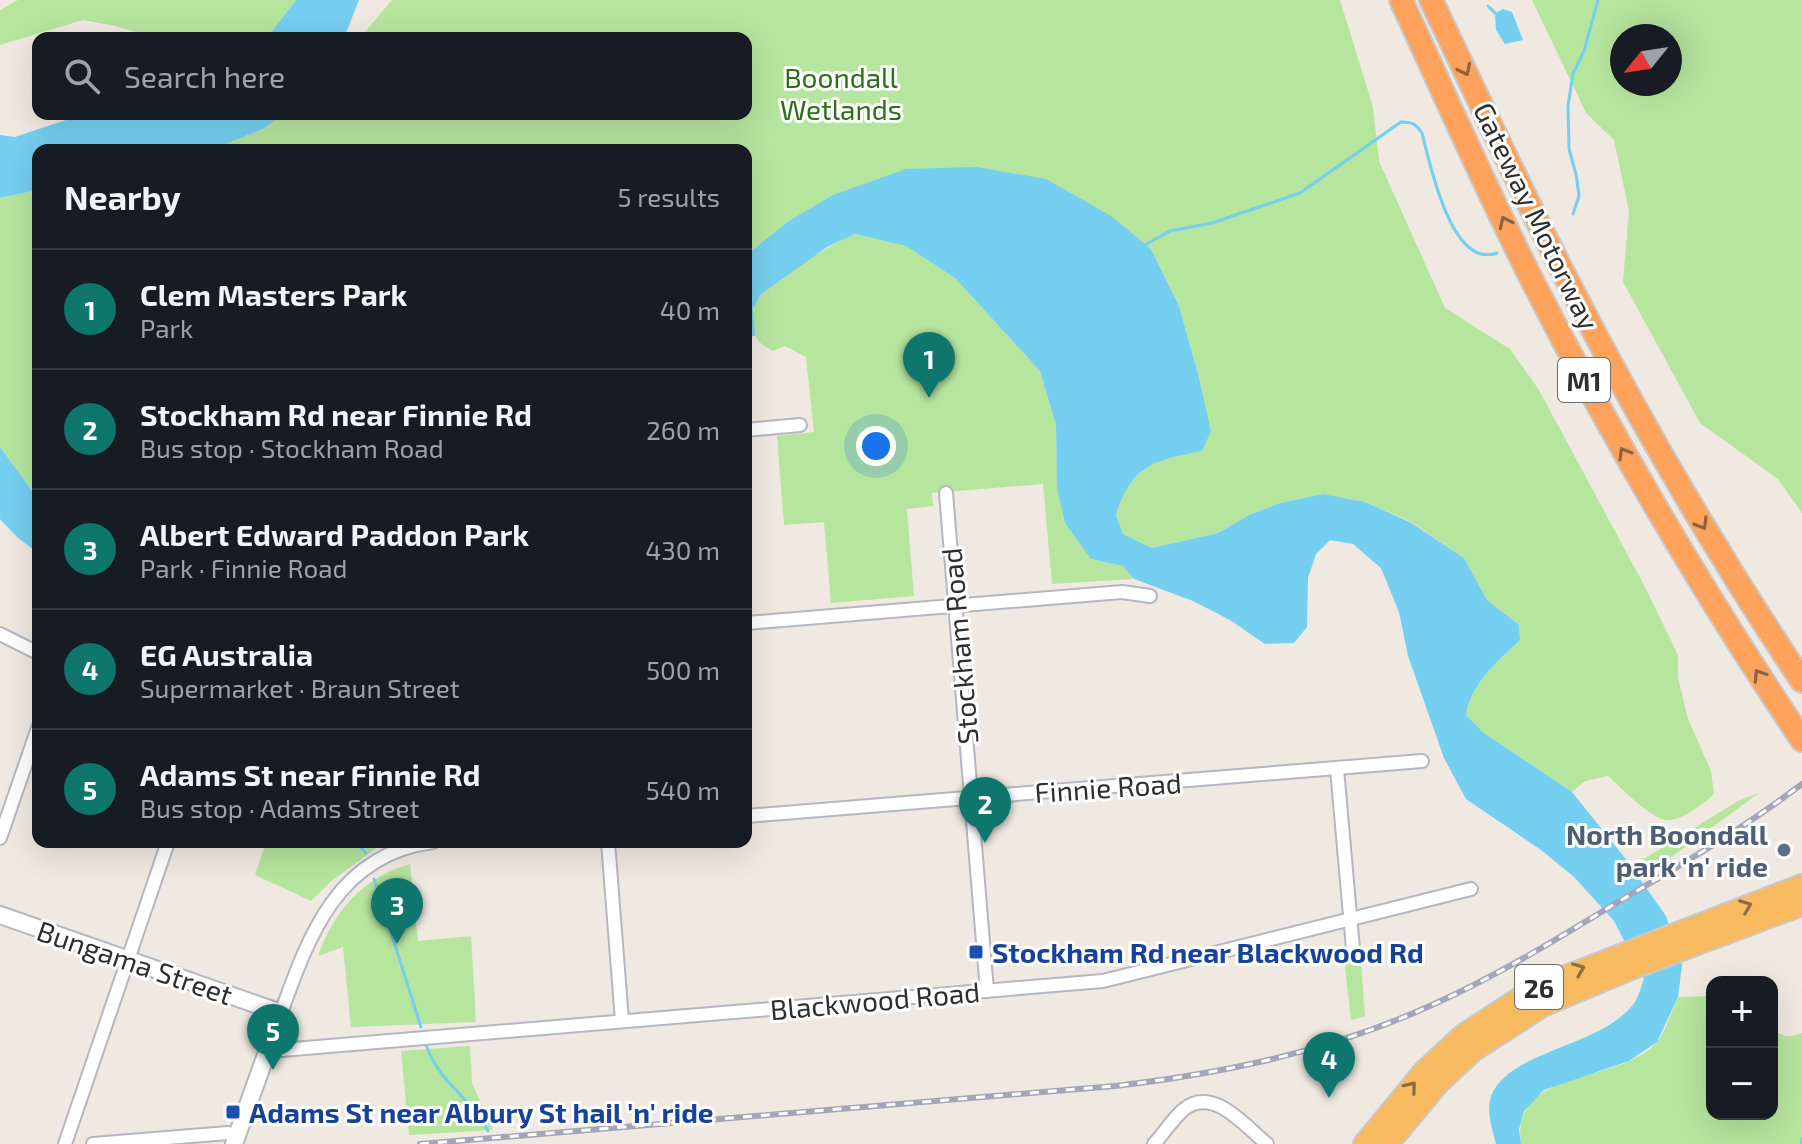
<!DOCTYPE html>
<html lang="en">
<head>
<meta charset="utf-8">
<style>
  body { margin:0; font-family:"Exo 2",sans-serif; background:#20242c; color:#f1f3f6 }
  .controls { position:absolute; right:24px; bottom:24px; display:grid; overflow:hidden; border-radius:16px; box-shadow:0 8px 32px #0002 }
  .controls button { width:72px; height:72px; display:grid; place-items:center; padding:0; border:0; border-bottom:2px solid #363941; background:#171b24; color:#f1f3f6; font:40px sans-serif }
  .compass { position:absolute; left:1610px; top:24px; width:72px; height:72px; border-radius:50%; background:#171b24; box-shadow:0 8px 32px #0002; rotate:240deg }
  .you { position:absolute; left:876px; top:446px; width:28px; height:28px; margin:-20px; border:6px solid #fff; border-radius:50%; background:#1a73e8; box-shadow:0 0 0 12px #1a73e833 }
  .badge { display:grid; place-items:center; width:52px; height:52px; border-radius:50%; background:#0f766e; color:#fff; font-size:26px; font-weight:700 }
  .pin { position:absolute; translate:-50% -66px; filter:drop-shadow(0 2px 4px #0008) }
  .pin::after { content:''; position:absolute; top:42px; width:28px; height:24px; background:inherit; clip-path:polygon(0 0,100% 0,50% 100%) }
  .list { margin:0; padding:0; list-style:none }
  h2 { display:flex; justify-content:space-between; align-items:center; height:104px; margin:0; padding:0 32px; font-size:34px }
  h2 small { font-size:26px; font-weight:400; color:#9ea1a6 }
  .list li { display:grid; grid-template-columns:52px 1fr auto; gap:24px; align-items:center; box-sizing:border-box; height:120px; padding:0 32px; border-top:2px solid #363941 }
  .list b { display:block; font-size:30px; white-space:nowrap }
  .list p { margin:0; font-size:26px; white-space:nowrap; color:#9ea1a6 }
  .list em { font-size:26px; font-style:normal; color:#9ea1a6 }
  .icon { flex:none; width:44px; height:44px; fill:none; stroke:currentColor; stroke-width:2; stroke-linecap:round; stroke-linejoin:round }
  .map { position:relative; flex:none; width:1802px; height:1144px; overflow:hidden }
  .search { position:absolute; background:#171b24; box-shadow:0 8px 32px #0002; left:32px; top:32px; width:720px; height:88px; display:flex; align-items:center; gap:20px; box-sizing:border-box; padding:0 28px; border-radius:16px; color:#9ea1a6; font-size:30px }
  .panel { position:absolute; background:#171b24; box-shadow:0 8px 32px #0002; left:32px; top:144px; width:720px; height:704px; border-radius:16px }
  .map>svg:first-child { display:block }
  .green { fill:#b6e59e; fill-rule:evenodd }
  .water { fill:#75cff0 }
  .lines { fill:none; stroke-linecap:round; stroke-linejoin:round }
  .stream { stroke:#75cff0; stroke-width:3 }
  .minor-casing { stroke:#b4b7c1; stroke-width:16 }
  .tertiary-casing { stroke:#b4b7c1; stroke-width:20 }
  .trunk-casing { stroke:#c9c9c9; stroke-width:24 }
  .motorway-casing { stroke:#c9c9c9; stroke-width:26 }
  .minor { stroke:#fff; stroke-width:12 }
  .tertiary { stroke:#fff; stroke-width:16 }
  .trunk { stroke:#f8ba60; stroke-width:20 }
  .motorway { stroke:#ffa35c; stroke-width:22 }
  .rail-casing { stroke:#a3a6b8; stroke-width:6 }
  .rail { stroke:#fff; stroke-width:3; stroke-dasharray:9; stroke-linecap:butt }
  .oneway { stroke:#8c6343 }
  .oneway2 { stroke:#896d44 }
  .service-dot { fill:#5c6f8a; stroke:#fff; stroke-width:3 }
  .transit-dot { fill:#1a4fb4; stroke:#fff; stroke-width:3 }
  .labels { text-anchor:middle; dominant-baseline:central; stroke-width:6; stroke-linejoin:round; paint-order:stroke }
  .shield { fill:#fff; stroke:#6d6d6d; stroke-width:2 }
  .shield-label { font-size:26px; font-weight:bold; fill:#2e2e2e }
  .park-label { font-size:28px; fill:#2c6e1b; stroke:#fff }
  .street-label { font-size:28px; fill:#2e2e2e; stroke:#fff }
  .service-label { font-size:28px; font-weight:bold; fill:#4e5e75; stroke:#fff; text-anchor:end }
  .transit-label { font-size:28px; font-weight:bold; fill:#164399; stroke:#fff; text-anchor:start }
</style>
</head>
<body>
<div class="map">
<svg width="1802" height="1144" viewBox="0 0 1802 1144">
  <rect width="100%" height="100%" fill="#efe9e1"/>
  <g class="green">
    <path d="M18,0H296L273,30L261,38H157L115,26L83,20L0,45V10Z"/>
    <path d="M392,0H1340L1373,107L1379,161L1445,308L1510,349L1539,390L1645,587L1678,655V677L1688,719L1711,771L1714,794C1703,804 1685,818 1670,820C1652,822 1621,787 1608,776L1585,781L1572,792L1484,733L1466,715C1471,683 1498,661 1520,640L1519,625L1487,600L1464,558L1410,521L1365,502L1323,494L1280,503L1249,515L1218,533L1152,548L1123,534L1116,515C1133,464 1153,461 1202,451L1198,374L1179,306L1151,249L789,221L746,255V150H211L265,128L282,114H746V38H360Z"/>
    <path d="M1532,0H1802V513L1778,479L1700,423L1623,282L1629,211L1614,140L1586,113ZM1622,36H1670V84H1622Z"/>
    <path d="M38,190V499L0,447V198Z"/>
    <path d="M854,234L906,246L955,278L1040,371L1056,425L1057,488L1091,559L1123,566L1134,579L1052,584L1043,484L932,493L933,506L907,509L914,596L831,603L824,522L784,525L777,436L814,432L806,357L785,346L773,351C768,348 761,345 758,340C750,330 751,307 759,297C772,279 833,244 854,234Z"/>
    <path d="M1759,793L1640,880L1629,868L1738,801Z"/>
    <path d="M266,842H385L330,882L311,901L255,875Z"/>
    <path d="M410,864L418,941L471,936L476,1022L351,1027L343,947L318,956C334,911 363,877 410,864Z"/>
    <path d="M1360,949L1365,1016L1351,1020L1343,950Z"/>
    <path d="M1712,996V1114H1772V1028C1782,1037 1789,1038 1802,1033V1144H1521C1509,1067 1621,1085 1657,1042C1666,1030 1672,1011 1678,997Z"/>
    <path d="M470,1046L472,1083L493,1130L409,1135L401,1051Z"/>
  </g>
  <g class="water">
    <path d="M296,0H359L344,38H261L273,30Z"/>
    <path d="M1503,9L1512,12L1523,40L1505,44L1496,30L1495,13Z"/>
    <path d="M84,114H282L265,128L211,150H38V190L0,198V135L15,137Z"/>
    <path d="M976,167L1046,179L1111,216L1151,249L1179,306L1198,374L1211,431L1202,451C1153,461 1133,464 1116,515L1123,534L1152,548L1218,533L1249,515L1280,503L1323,494L1365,502L1410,522L1464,558L1487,600L1519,625L1520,640C1498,661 1471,683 1466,715L1484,733L1572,792L1625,858L1666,916L1682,965L1678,997L1657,1042L1629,1061L1544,1090L1524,1111L1519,1129L1521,1144H1496C1492,1128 1484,1106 1494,1090C1518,1049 1605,1045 1635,1002C1639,996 1641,986 1644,979L1614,921L1574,877L1541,850L1466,799L1444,758L1408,656L1399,612L1381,568L1353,544L1330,540L1316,554L1308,578L1307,627L1294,643L1265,644L1230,620L1193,601L1134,579L1123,566L1091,559L1065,523L1057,488L1056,425L1040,371L955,278L906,246L855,234L827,247L760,295L753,309L755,336L746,337V255L789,221L833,195L906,169Z"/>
    <path d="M0,447L38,499V553L18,538L0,519Z"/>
  </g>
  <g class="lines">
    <g class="stream">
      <path d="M1488,6L1495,13"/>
      <path d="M1573,214L1579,196L1576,174L1569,149L1568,106L1573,74L1584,51L1598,0"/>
      <path d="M1143,246L1170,231L1212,223L1300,193L1401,122C1412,122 1416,124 1422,133C1430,163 1451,270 1497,253"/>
      <path d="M356,842L366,853"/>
      <path d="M374,879L421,1027"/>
      <path d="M426,1045C441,1086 471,1097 488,1131"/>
      <path d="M1801,1144L1802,1139"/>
    </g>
    <defs>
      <g id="minor">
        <path d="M746,430L800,425"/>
        <path d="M946,493L987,991"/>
        <path d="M746,623L1122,592L1150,596"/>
        <path d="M0,634L38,653"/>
        <path d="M1337,769L1353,949"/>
        <path d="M746,816L1422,761"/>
        <path d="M0,838L38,728"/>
        <path d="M608,842L622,1021"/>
        <path d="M281,1013C309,935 338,854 433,842"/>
        <path d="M269,1047L282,1050L1103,981L1471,889"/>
        <path d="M65,1144L168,842"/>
        <path d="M93,1144L228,1133L237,1136"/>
        <path d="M1154,1144C1164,1133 1172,1120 1183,1110C1213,1085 1245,1126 1267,1144"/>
      </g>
      <path id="tertiary" d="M0,915L281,1013L234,1144"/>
      <g id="trunk">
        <path d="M1364,1144L1424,1071L1463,1035L1535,988L1802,885"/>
        <path d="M1388,1144L1438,1084L1473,1051L1543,1006L1631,969L1802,905"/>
      </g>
      <g id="motorway">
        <path d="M1401,0C1445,95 1487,192 1535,286C1615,443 1704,594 1802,740"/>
        <path d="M1431,0C1476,93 1519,187 1566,278C1637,417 1715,551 1802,681"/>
      </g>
    </defs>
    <use href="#minor" class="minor-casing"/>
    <use href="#tertiary" class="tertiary-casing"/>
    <use href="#trunk" class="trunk-casing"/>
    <use href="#motorway" class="motorway-casing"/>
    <use href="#minor" class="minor"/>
    <use href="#tertiary" class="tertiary"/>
    <use href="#trunk" class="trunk"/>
    <use href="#motorway" class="motorway"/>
    <defs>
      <path id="rail" d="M420,1144L1115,1086C1225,1073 1331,1051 1432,1005C1497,976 1557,939 1618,902C1681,865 1744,828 1802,784"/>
    </defs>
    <use href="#rail" class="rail-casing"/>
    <use href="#rail" class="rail"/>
  </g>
  <defs><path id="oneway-chevron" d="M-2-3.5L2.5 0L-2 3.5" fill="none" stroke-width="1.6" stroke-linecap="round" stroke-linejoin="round" transform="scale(2)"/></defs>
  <g class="oneway">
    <use href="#oneway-chevron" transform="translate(1465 70) rotate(64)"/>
    <use href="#oneway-chevron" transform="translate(1505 222) rotate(-115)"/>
    <use href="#oneway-chevron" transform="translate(1624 453) rotate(-120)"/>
    <use href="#oneway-chevron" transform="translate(1702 524) rotate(59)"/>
    <use href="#oneway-chevron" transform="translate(1759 675) rotate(-123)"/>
  </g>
  <g class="oneway2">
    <use href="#oneway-chevron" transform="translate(1746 906) rotate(-21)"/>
    <use href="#oneway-chevron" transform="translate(1579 969) rotate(-22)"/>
    <use href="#oneway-chevron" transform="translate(1411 1087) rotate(-51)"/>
  </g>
  <circle class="service-dot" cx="1784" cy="850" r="8"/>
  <g class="transit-dot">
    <rect x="968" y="944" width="16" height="16" rx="4"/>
    <rect x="225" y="1104" width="16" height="16" rx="4"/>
  </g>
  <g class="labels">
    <g class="shield">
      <rect x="1558" y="358" width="52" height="44" rx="6"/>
      <rect x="1515" y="965" width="48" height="44" rx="6"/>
    </g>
    <g class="shield-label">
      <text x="1584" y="380">M1</text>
      <text x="1539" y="987">26</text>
    </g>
    <g class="park-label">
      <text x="841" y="77">Boondall<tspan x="841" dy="32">Wetlands</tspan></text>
    </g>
    <g class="street-label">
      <text transform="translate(1537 216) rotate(64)">Gateway Motorway</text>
      <text transform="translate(959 646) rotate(-95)">Stockham Road</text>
      <text transform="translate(1108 787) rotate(-4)">Finnie Road</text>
      <text transform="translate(135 962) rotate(19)">Bungama Street</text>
      <text transform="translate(875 1000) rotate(-5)">Blackwood Road</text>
    </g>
    <g class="service-label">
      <text x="1768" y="834">North Boondall<tspan x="1768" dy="32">park 'n' ride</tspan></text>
    </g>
    <g class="transit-label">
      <text x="992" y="952">Stockham Rd near Blackwood Rd</text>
      <text x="249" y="1112">Adams St near Albury St hail 'n' ride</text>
    </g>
  </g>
</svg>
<div class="controls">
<button>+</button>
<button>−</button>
</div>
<svg class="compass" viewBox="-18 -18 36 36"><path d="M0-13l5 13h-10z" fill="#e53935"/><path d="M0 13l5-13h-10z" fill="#9ea1a6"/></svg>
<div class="you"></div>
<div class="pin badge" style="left:929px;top:398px">1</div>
<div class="pin badge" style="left:985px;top:843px">2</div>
<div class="pin badge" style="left:397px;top:944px">3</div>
<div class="pin badge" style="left:1329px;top:1098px">4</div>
<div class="pin badge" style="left:273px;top:1070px">5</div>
<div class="search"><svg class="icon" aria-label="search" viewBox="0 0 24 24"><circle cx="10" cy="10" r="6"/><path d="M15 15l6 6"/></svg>Search here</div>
<section class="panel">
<h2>Nearby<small>5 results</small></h2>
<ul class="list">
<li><span class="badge">1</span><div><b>Clem Masters Park</b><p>Park</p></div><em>40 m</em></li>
<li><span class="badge">2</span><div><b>Stockham Rd near Finnie Rd</b><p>Bus stop · Stockham Road</p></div><em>260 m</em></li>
<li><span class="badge">3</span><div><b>Albert Edward Paddon Park</b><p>Park · Finnie Road</p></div><em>430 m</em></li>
<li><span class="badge">4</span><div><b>EG Australia</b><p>Supermarket · Braun Street</p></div><em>500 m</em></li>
<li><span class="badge">5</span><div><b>Adams St near Finnie Rd</b><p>Bus stop · Adams Street</p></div><em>540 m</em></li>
</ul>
</section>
</div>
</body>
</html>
